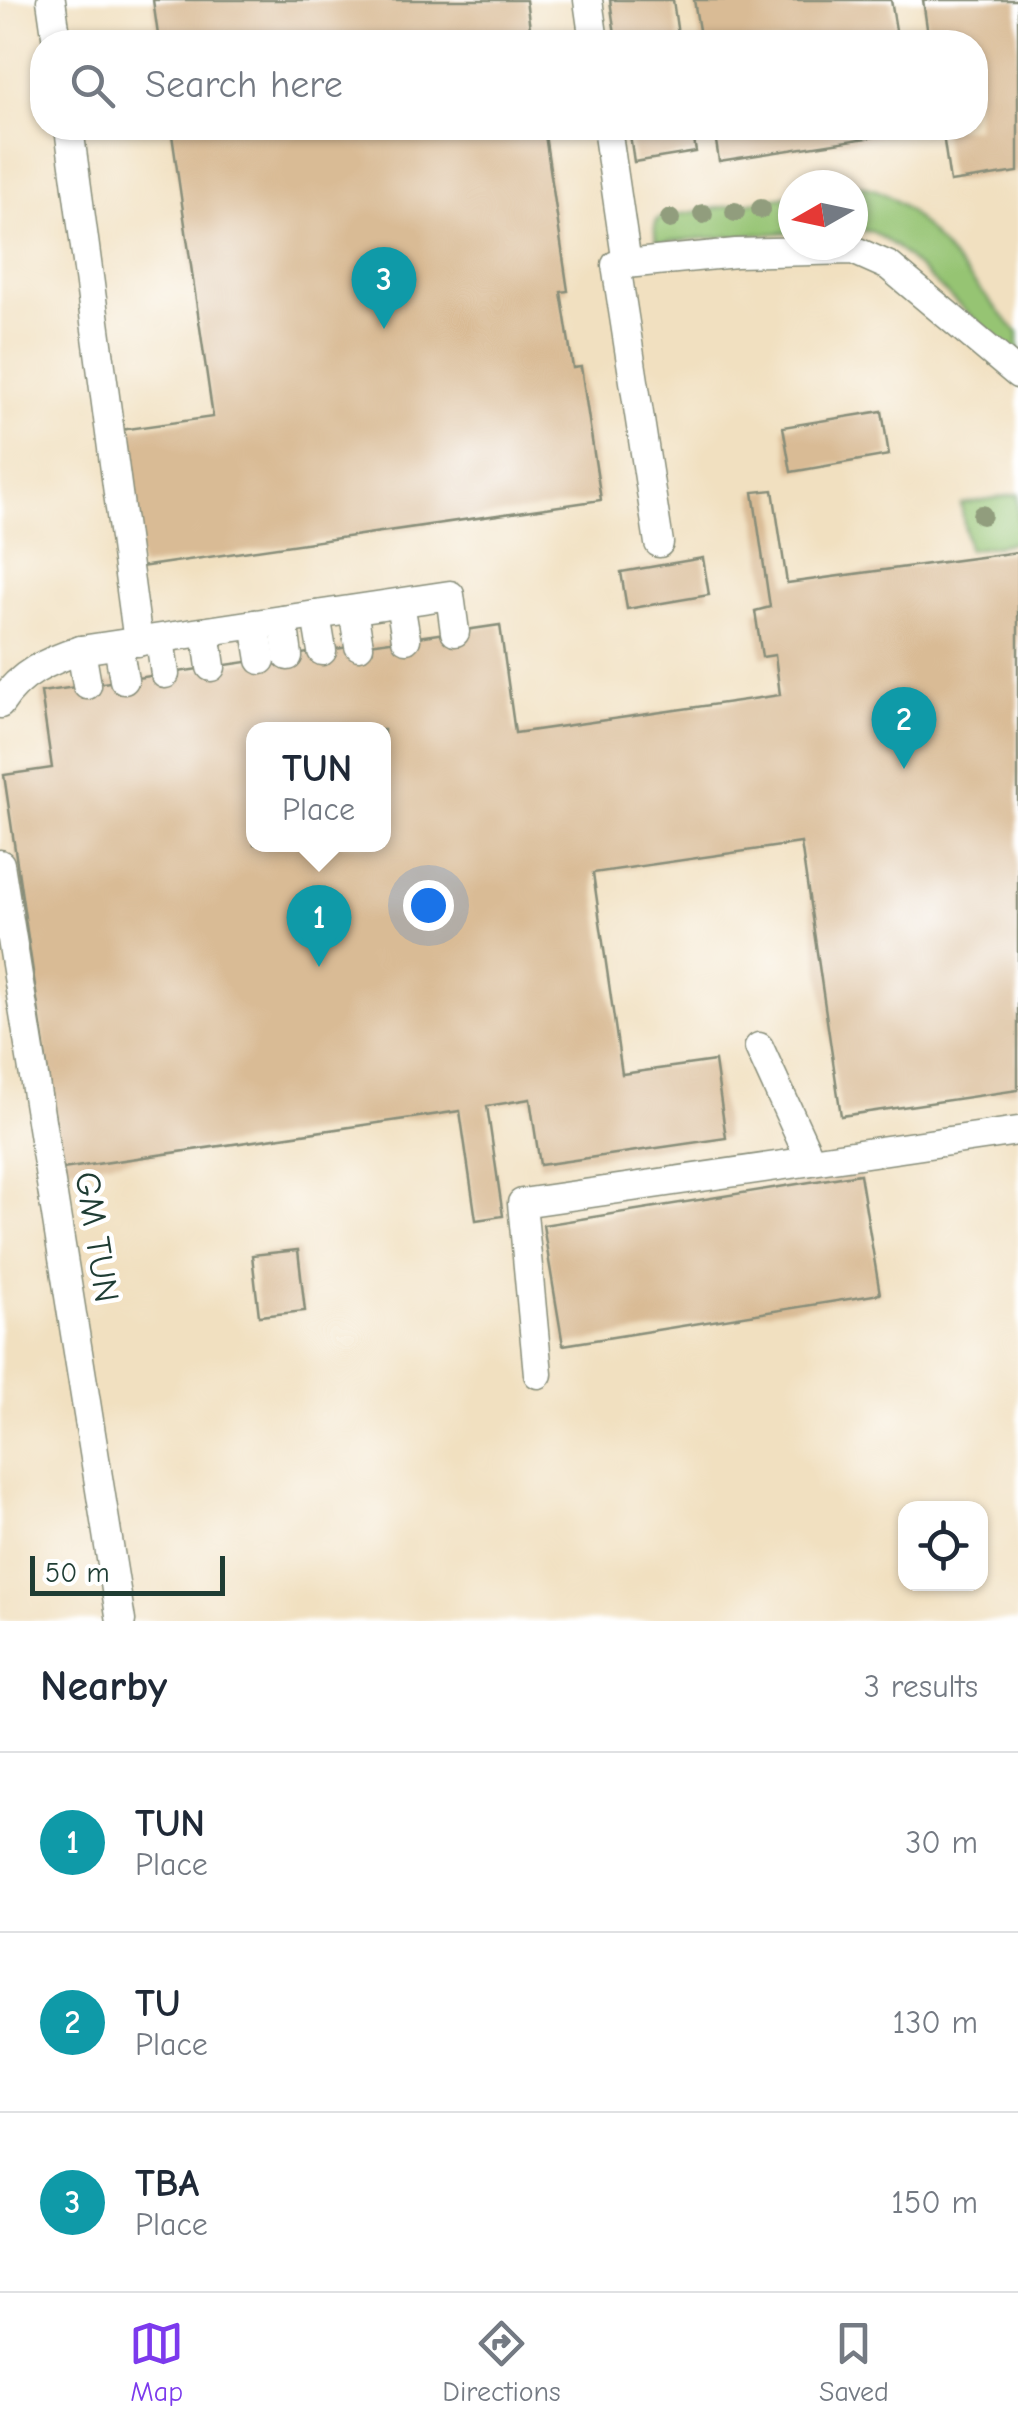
<!DOCTYPE html>
<html lang="en">
<head>
<meta charset="utf-8">
<style>
  body { margin:0; font-family:"Comic Neue",sans-serif; background:#f6f6f7; color:#1f2937 }
  .controls { position:absolute; right:30px; bottom:30px; display:grid; overflow:hidden; border-radius:20px; box-shadow:0 2px 8px #0004 }
  .controls button { width:90px; height:90px; display:grid; place-items:center; padding:0; border:0; border-bottom:2px solid #e0e1e3; background:#fff; color:#1f2937; font:50px sans-serif }
  .compass { position:absolute; left:778px; top:170px; width:90px; height:90px; border-radius:50%; background:#fff; box-shadow:0 2px 8px #0004; rotate:261deg }
  .scale { position:absolute; left:30px; bottom:25px; width:195px; box-sizing:border-box; padding-left:10px; border:5px solid #1f3d34; border-top:0; font-size:28px; line-height:35px; white-space:nowrap; color:#1f3d34; -webkit-text-stroke:8px #fff; paint-order:stroke }
  .you { position:absolute; left:428px; top:905px; width:35px; height:35px; margin:-25px; border:8px solid #fff; border-radius:50%; background:#1a73e8; box-shadow:0 0 0 15px #1a73e833 }
  .badge { display:grid; place-items:center; width:65px; height:65px; border-radius:50%; background:#7c3aed; color:#fff; font-size:32px; font-weight:700 }
  .pin { position:absolute; translate:-50% -82px; filter:drop-shadow(0 2px 5px #0008) }
  .pin::after { content:''; position:absolute; top:52px; width:35px; height:30px; background:inherit; clip-path:polygon(0 0,100% 0,50% 100%) }
  .popup { position:absolute; left:246px; top:722px; width:145px; height:130px; box-sizing:border-box; display:grid; place-content:center; border-radius:20px; background:#fff; filter:drop-shadow(0 2px 8px #0005); font-size:32px; white-space:nowrap; color:#747a83 }
  .popup b { font-size:38px; color:#1f2937 }
  .popup::after { content:''; position:absolute; left:50%; top:100%; margin-left:-20px; border:20px solid transparent; border-top-color:#fff }
  .list { margin:0; padding:0; list-style:none }
  h2 { display:flex; justify-content:space-between; align-items:center; height:130px; margin:0; padding:0 40px; font-size:42px }
  h2 small { font-size:32px; font-weight:400; color:#747a83 }
  .list li { display:grid; grid-template-columns:65px 1fr auto; gap:30px; align-items:center; box-sizing:border-box; height:180px; padding:0 40px; border-top:2px solid #e0e1e3 }
  .list b { display:block; font-size:38px; white-space:nowrap }
  .list p { margin:0; font-size:32px; white-space:nowrap; color:#747a83 }
  .list em { font-size:32px; font-style:normal; color:#747a83 }
  .icon { flex:none; width:55px; height:55px; fill:none; stroke:currentColor; stroke-width:2; stroke-linecap:round; stroke-linejoin:round }
  .map { position:relative; flex:none; width:1018px; height:1621px; overflow:hidden }
  .search { position:absolute; background:#fff; box-shadow:0 2px 8px #0004; left:30px; right:30px; top:30px; height:110px; display:flex; align-items:center; gap:25px; box-sizing:border-box; padding:0 35px; border-radius:40px; color:#747a83; font-size:38px }
  .sheet { height:670px; background:#fff }
  nav { display:flex; justify-content:space-around; align-items:center; box-sizing:border-box; height:140px; border-top:2px solid #e0e1e3; background:#fff; font-size:28px; color:#747a83 }
  nav a { display:grid; justify-items:center; gap:5px }
  nav .on { color:#7c3aed }
  .map>svg:first-child { display:block }
  .green { fill:#96c473; stroke:#5a8054; stroke-width:2.5 }
  .building { fill:#d9bb95; fill-rule:evenodd }
  .lines { fill:none; stroke-linecap:round; stroke-linejoin:round }
  .minor-casing { stroke:#888e7a; stroke-width:31 }
  .minor { stroke:#fff; stroke-width:28 }
  .tree { fill:#919d7d }
  .labels { text-anchor:middle; dominant-baseline:central; stroke-width:9; stroke-linejoin:round; paint-order:stroke }
  .street-label { font-size:35px; fill:#1f3d34; stroke:#fff }
</style>
</head>
<body>
<div class="map">
<svg width="1018" height="1621" viewBox="0 0 1018 1621">
  <rect width="100%" height="100%" fill="#fff"/>
  <filter id="ink" filterUnits="userSpaceOnUse"><feTurbulence type="fractalNoise" baseFrequency=".01" numOctaves="2"/><feDisplacementMap in="SourceGraphic" scale="20" xChannelSelector="R" yChannelSelector="G"/><feConvolveMatrix kernelMatrix="1 2 1 2 8 2 1 2 1" color-interpolation-filters="sRGB"/></filter>
  <filter id="wash" filterUnits="userSpaceOnUse"><feTurbulence type="fractalNoise" baseFrequency=".0048" numOctaves="4" result="noise"/><feDisplacementMap in="SourceGraphic" scale="40" xChannelSelector="R" yChannelSelector="G"/><feGaussianBlur stdDeviation="2.25" result="paint"/><feColorMatrix in="noise" values="0 0 0 0 0 0 0 0 0 0 0 0 0 0 0 0 0 1.4 0 .05"/><feComposite in="paint" operator="in"/></filter>
  <g filter="url(#wash)">
    <rect width="100%" height="100%" fill="#f1e0c0"/>
    <g class="green">
      <path d="M852,185C883,186 905,206 926,228L1018,333V359L896,247L873,232L853,229Z"/>
      <path d="M793,195V232L658,242C654,236 653,223 659,218Z"/>
      <path d="M1018,494V542L968,550L961,504Z"/>
    </g>
    <g id="blocks">
      <g class="building">
        <path d="M153,0H526L532,42H159Z"/>
        <path d="M610,0H673L679,42H616Z"/>
        <path d="M694,0H891L898,42H701Z"/>
        <path d="M923,0H1018V172L950,182L942,128H976V42H929Z"/>
        <path d="M171,128H544L568,291L561,292L573,368L581,367L601,500L140,567L120,430L213,417Z"/>
        <path d="M629,128H692L696,152L634,162Z"/>
        <path d="M714,128H911L912,131L719,161Z"/>
        <path d="M882,411L889,455L791,472L783,427Z"/>
        <path d="M773,490L787,583L1018,552V1090L841,1116L801,843L593,873L622,1074L715,1061L726,1138L540,1165L530,1099L487,1106L503,1216L476,1220L460,1111L62,1169L4,775L52,768L41,692L500,625L515,733L780,695L775,655L762,657L755,611L770,607L753,492ZM254,730H384V844H254Z"/>
        <path d="M703,558L709,595L627,609L621,572Z"/>
        <path d="M860,1174L880,1294L563,1345L543,1225Z"/>
        <path d="M298,1250L305,1311L259,1316L252,1255Z"/>
      </g>
    </g>
  </g>
  <g filter="url(#ink)">
    <use href="#blocks" fill-opacity="0" stroke="#888e7a" stroke-width="2.5"/>
    <g class="lines">
      <defs>
        <g id="minor">
          <path d="M51,0L57,42"/>
          <path d="M588,0L594,42"/>
          <path d="M69,128L138,642"/>
          <path d="M607,128L627,264"/>
          <path d="M659,543L616,265L736,253L853,250L889,266L1018,374"/>
          <path d="M400,603L406,639"/>
          <path d="M353,610L359,646"/>
          <path d="M316,615L322,651"/>
          <path d="M283,620L288,656"/>
          <path d="M255,624L261,660"/>
          <path d="M206,632L211,667"/>
          <path d="M160,639L165,674"/>
          <path d="M118,645L124,680"/>
          <path d="M81,650L87,685"/>
          <path d="M0,704C20,673 48,661 81,650L450,595L455,632"/>
          <path d="M0,864L121,1621"/>
          <path d="M759,1047L811,1161"/>
          <path d="M538,1374L522,1203L1018,1131"/>
        </g>
      </defs>
      <use href="#minor" class="minor-casing"/>
      <use href="#minor" class="minor"/>
    </g>
    <g class="tree">
      <circle cx="761" cy="209" r="10"/>
      <circle cx="735" cy="212" r="10"/>
      <circle cx="703" cy="214" r="10"/>
      <circle cx="670" cy="219" r="10"/>
      <circle cx="982" cy="515" r="10"/>
    </g>
  </g>
  <g class="labels">
    <g class="street-label">
      <text transform="translate(97 1237) rotate(81)">GM TUN</text>
    </g>
  </g>
</svg>
<div class="controls">
<button><svg class="icon" aria-label="locate" viewBox="0 0 24 24"><circle cx="12" cy="12" r="6"/><path d="M12 2v4M12 18v4M2 12h4M18 12h4"/></svg></button>
</div>
<svg class="compass" viewBox="-18 -18 36 36"><path d="M0-13l5 13h-10z" fill="#e53935"/><path d="M0 13l5-13h-10z" fill="#747a83"/></svg>
<div class="scale">50 m</div>
<div class="you"></div>
<div class="pin badge" style="left:319px;top:967px;background:#0f9aa8">1</div>
<div class="popup"><b>TUN</b>Place</div>
<div class="pin badge" style="left:904px;top:769px;background:#0f9aa8">2</div>
<div class="pin badge" style="left:384px;top:329px;background:#0f9aa8">3</div>
<div class="search"><svg class="icon" aria-label="search" viewBox="0 0 24 24"><circle cx="10" cy="10" r="6"/><path d="M15 15l6 6"/></svg>Search here</div>
</div>
<section class="sheet">
<h2>Nearby<small>3 results</small></h2>
<ul class="list">
<li><span class="badge" style="background:#0f9aa8">1</span><div><b>TUN</b><p>Place</p></div><em>30 m</em></li>
<li><span class="badge" style="background:#0f9aa8">2</span><div><b>TU</b><p>Place</p></div><em>130 m</em></li>
<li><span class="badge" style="background:#0f9aa8">3</span><div><b>TBA</b><p>Place</p></div><em>150 m</em></li>
</ul>
</section>
<nav>
<a class="on"><svg class="icon" aria-label="map" viewBox="0 0 24 24"><path d="M3 6l6-2 6 2 6-2v14l-6 2-6-2-6 2zM9 4v14M15 6v14"/></svg>Map</a>
<a><svg class="icon" aria-label="directions" viewBox="0 0 24 24"><path d="M12 3l9 9-9 9-9-9zM9 14v-3h6M13 9l2 2-2 2"/></svg>Directions</a>
<a><svg class="icon" aria-label="saved" viewBox="0 0 24 24"><path d="M7 4h10v16l-5-4-5 4z"/></svg>Saved</a>
</nav>
</body>
</html>
